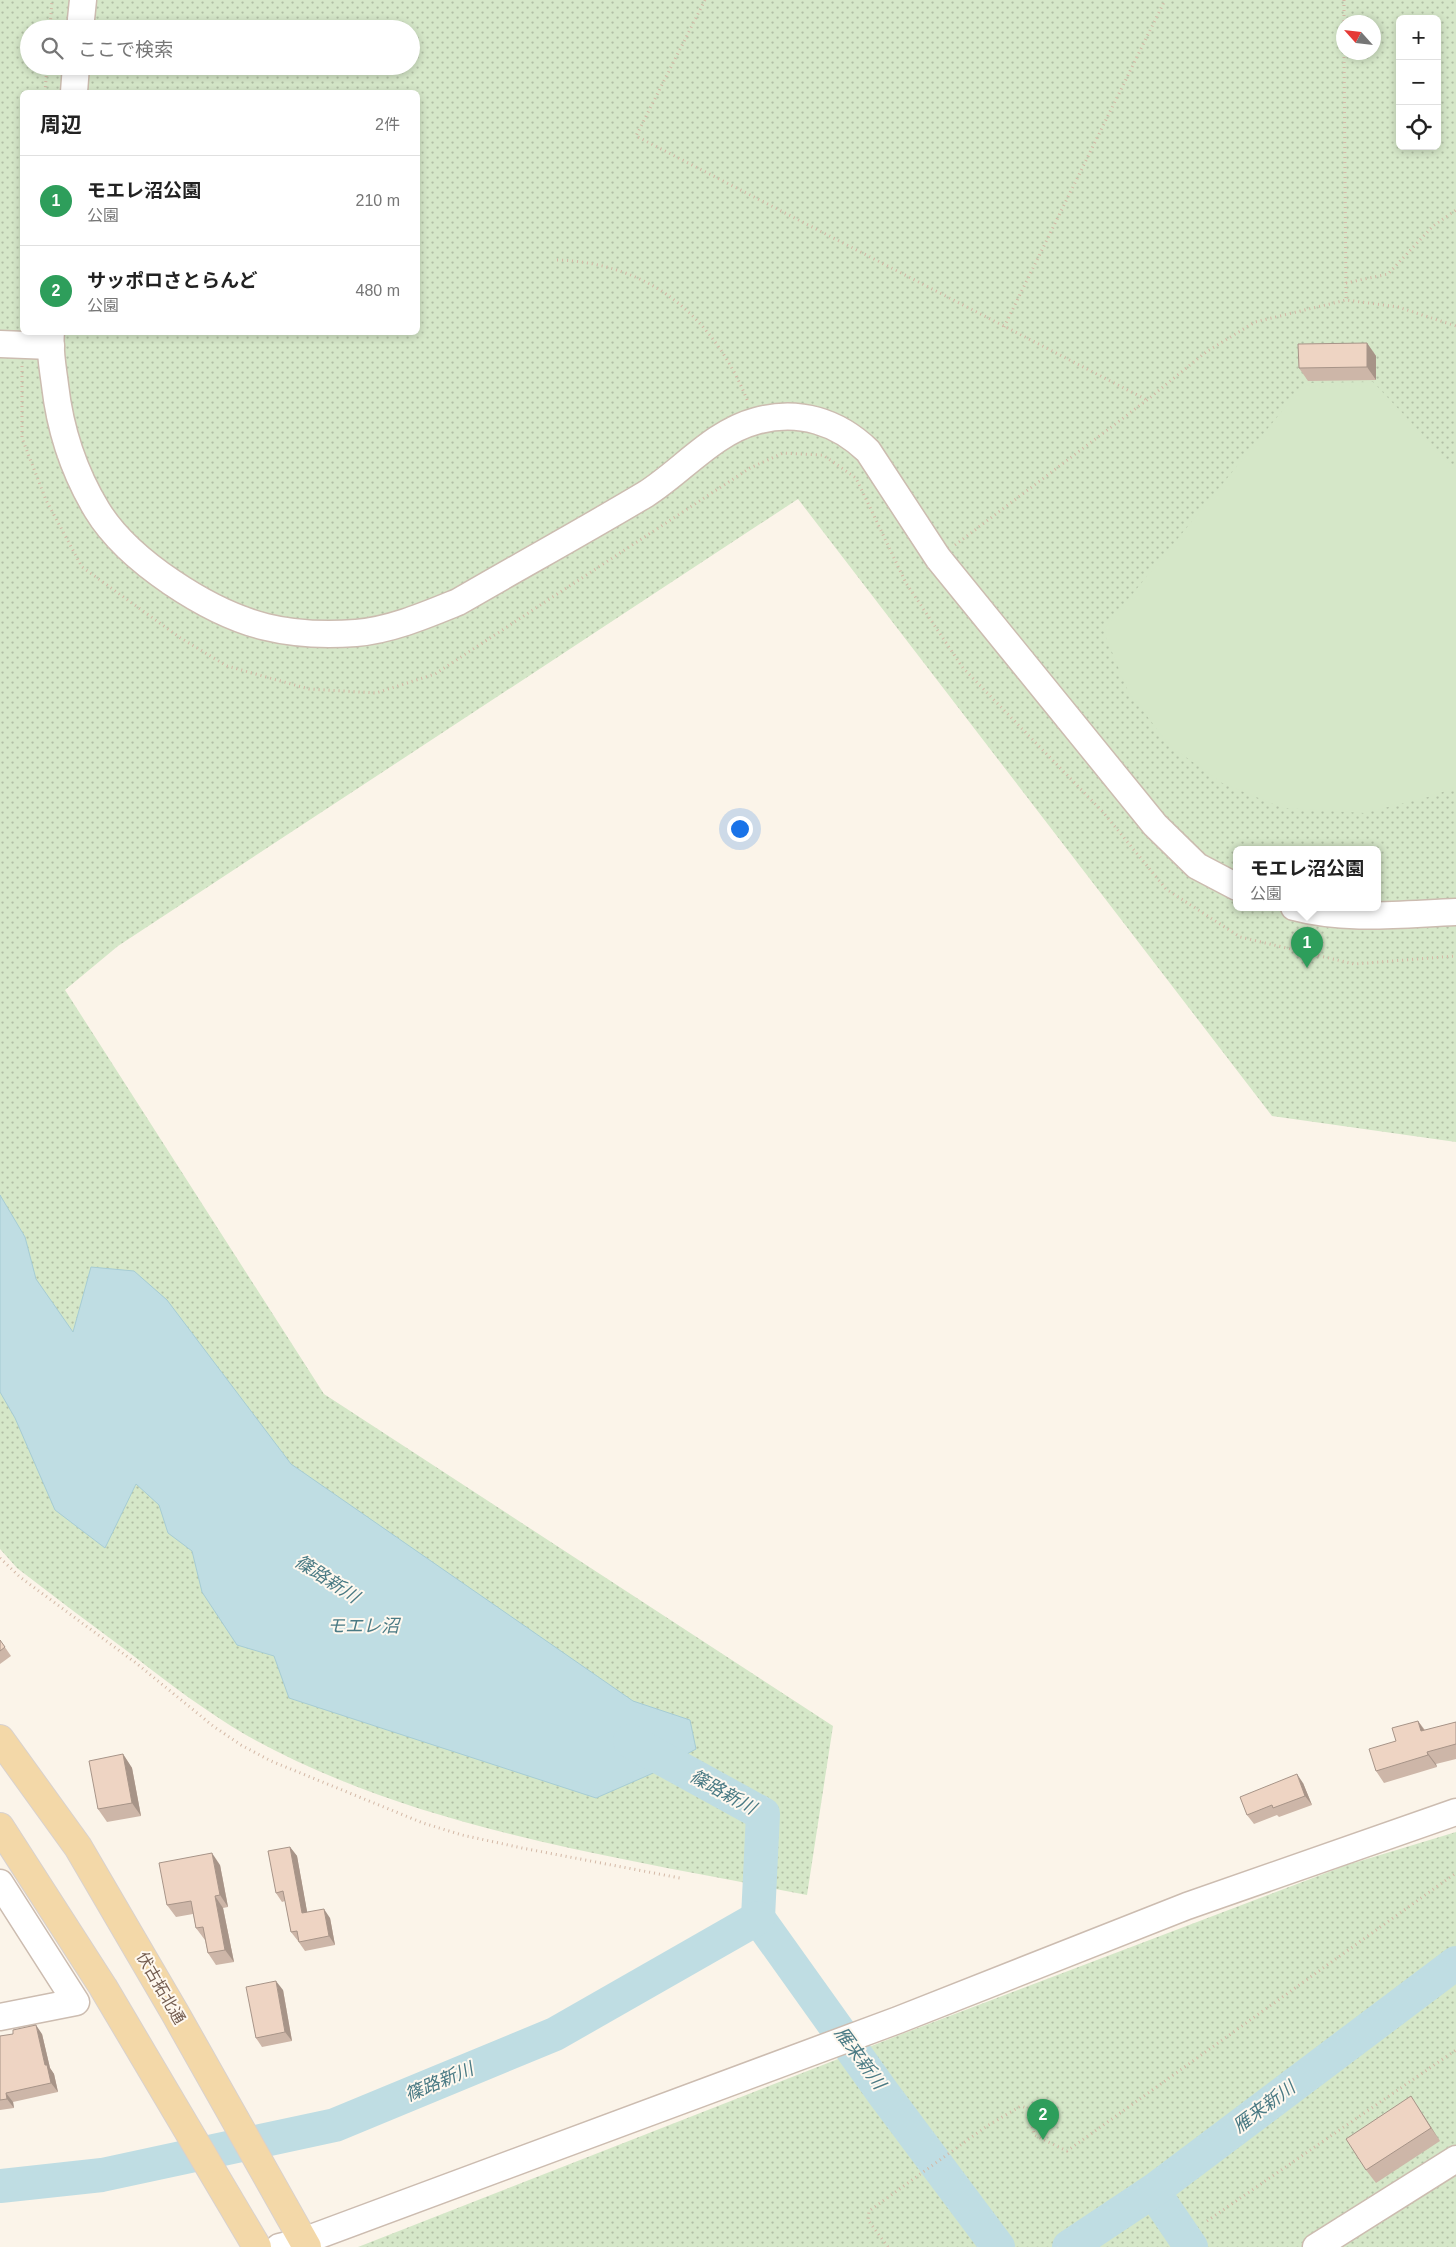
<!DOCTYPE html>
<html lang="ja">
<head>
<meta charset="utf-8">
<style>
  body { margin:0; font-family:Helvetica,"Noto Sans JP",sans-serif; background:#f2f2f2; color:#222 }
  .controls { position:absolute; right:15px; top:15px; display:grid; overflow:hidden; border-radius:8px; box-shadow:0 2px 8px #0003 }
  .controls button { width:45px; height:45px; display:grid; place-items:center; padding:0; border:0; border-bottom:1px solid #e0e0e0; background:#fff; color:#222; font:25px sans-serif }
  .compass { position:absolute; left:1336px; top:15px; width:45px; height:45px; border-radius:50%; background:#fff; box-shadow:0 2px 8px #0003; rotate:297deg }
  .you { position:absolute; left:739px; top:828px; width:18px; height:18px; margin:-12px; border:4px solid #fff; border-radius:50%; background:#1a73e8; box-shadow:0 0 0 8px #1a73e833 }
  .badge { display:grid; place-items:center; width:32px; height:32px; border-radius:50%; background:#d9775a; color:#fff; font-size:16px; font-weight:700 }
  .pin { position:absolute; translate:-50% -41px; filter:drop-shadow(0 1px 2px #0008) }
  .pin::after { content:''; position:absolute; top:26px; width:18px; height:15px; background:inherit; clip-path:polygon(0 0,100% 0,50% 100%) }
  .popup { position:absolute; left:1233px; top:846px; width:148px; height:65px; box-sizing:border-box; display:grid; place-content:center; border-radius:8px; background:#fff; filter:drop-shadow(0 1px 4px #0005); font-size:16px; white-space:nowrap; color:#767676 }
  .popup b { font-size:19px; color:#222 }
  .popup::after { content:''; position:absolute; left:50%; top:100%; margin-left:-10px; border:10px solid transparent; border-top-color:#fff }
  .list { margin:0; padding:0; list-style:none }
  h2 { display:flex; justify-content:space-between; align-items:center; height:65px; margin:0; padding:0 20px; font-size:21px }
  h2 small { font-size:16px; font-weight:400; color:#767676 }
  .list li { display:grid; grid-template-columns:32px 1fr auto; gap:15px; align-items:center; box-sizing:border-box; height:90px; padding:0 20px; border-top:1px solid #e0e0e0 }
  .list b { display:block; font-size:19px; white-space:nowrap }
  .list p { margin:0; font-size:16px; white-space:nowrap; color:#767676 }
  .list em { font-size:16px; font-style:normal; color:#767676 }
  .icon { flex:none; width:28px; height:28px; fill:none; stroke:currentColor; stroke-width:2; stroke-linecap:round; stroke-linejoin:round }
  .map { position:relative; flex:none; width:1456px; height:2247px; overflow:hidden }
  .search { position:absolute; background:#fff; box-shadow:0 2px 8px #0003; left:20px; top:20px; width:400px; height:55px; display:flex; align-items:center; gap:12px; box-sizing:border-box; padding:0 18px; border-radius:28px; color:#767676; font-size:19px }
  .panel { position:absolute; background:#fff; box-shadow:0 2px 8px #0003; left:20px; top:90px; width:400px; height:245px; border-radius:8px }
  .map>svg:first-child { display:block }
  .park { fill:url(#park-dots); fill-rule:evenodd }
  .pitch { fill:#d5e7c8 }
  .water { fill:#bfdde3; stroke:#a6ccd4 }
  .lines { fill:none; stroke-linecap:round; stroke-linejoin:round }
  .stream { stroke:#a6ccd4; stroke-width:5.5 }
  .river { stroke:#bfdde3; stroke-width:34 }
  .minor-casing { stroke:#ccbcb0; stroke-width:29 }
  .major-casing { stroke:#d8d1ce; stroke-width:30 }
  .path { stroke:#d3b8a6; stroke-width:3; stroke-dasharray:1 4; stroke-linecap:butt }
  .minor { stroke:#fff; stroke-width:26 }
  .major { stroke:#f3d8a8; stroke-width:28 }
  .wall { fill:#cdb6a8 }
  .shaded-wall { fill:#a79488 }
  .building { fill:#eed4c3; stroke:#a79488 }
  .labels { text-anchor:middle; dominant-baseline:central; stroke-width:4; stroke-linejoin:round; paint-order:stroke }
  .street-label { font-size:16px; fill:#735c4f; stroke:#fef8ef }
  .water-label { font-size:18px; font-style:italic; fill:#4a7a84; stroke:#fef8ef }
</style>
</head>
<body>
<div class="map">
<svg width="1456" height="2247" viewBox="0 0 1456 2247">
  <defs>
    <pattern id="park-dots" width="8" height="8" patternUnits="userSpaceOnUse" patternTransform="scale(1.25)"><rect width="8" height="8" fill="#d5e7c8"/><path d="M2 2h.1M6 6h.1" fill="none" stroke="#b1bea5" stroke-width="1.8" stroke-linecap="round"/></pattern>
  </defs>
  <rect width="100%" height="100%" fill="#fbf4e9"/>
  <g class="park">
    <path d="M0,0H1456V1142L1272,1116L798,499L118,946L65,990L324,1394L833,1726L807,1895C619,1857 415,1830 246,1735C207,1712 171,1685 135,1657C96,1628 56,1598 17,1568L0,1549ZM1400,19H1437V146H1400ZM1344,22H1374V52H1344ZM29,29H411V66H29ZM22,92H418V332H22ZM1237,849H1377V907H1237Z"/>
    <path d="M1456,1832V2247H358L902,2034L1347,1865Z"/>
  </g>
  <path class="pitch" d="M1373,382L1456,470V787L1432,796L1364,813L1283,808L1222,783L1169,745L1128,691L1103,630L1305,383Z"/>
  <path class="water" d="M0,1195L25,1237L36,1279L73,1332L91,1267L134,1271L167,1300L291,1464L633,1701L690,1720L696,1749L651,1774L596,1798L289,1698L274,1656L237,1645L202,1592L192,1551L168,1533L159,1505L136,1484L105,1548L55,1510L15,1418L0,1392Z"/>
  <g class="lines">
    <path class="stream" d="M984,2247L993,2241"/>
    <g class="river">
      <path d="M630,1741L763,1814L758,1918"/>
      <path d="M758,1918L883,2093L998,2247"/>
      <path d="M0,2186L102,2175L335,2125L555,2034L758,1918"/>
      <path d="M1153,2191L1191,2247"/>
      <path d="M1069,2247L1153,2191L1456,1963"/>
    </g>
    <defs>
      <g id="minor">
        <path d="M80,29L83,0"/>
        <path d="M74,92L76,66"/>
        <path d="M51,332C49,349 53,369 55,385C60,429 74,472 97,510C128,561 209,613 266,627C294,634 327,635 356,633C391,630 426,615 458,602C520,566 584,531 646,494C682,471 714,432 756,421C799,409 838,422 868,451L938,558L1155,825L1197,866L1237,887"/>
        <path d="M0,344L51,346"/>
        <path d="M1294,907C1346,921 1403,914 1456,912"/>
        <path d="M0,1883L76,2002L0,2017"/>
        <path d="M279,2247L303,2241L898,2020L1187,1906L1456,1812"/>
        <path d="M1316,2247L1456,2159"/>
      </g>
      <g id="major">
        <path d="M0,1739L78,1847L175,2013L307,2247"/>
        <path d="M0,1827L103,1987L257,2247"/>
      </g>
    </defs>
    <use href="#minor" class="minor-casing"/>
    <use href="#major" class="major-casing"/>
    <g class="path">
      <path d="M705,0L636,136L1147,400"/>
      <path d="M1344,0V22"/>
      <path d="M50,29L52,0"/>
      <path d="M1344,52L1346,299"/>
      <path d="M45,92L47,66"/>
      <path d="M557,260C650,263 714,317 748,402"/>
      <path d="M1346,283L1388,274L1433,226L1456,210"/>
      <path d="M1004,327L1165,0"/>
      <path d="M22,366V438L46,500L82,567L179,637L227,666L309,689L376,693L435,674L750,468L783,453L823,455L856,478L906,583L963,668L1103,812L1166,889L1240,937L1354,964L1456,956"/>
      <path d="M955,545L1147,400L1206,352L1255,322L1346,300L1398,307L1456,326"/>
      <path d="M0,1558L20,1577L136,1663L213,1726L241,1745L271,1761L423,1823L462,1835L522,1848L680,1878"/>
      <path d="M1207,2221L1456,2050"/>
      <path d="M888,2247L868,2220L869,2211L987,2126L1021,2106L1029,2109L1033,2114L1032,2123L1034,2135L1067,2151L1456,1873"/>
    </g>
    <use href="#minor" class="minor"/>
    <use href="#major" class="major"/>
  </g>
  <g class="wall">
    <path d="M1367,343L1376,356V380L1308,381L1299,368Z"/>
    <path d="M0,1640L11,1656L0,1664Z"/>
    <path d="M1418,1721L1425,1730L1456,1722V1759L1436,1764L1437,1767L1384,1783L1376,1771L1396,1741Z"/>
    <path d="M123,1754L132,1768L141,1816L107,1822L98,1809Z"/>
    <path d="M1303,1783L1312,1805L1279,1817L1277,1815L1254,1824L1247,1815Z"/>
    <path d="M290,1847L297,1856L307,1912L330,1918L335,1945L305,1951L298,1941L291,1932L285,1901L282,1902L276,1893Z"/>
    <path d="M220,1865L228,1907L223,1908L234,1962L216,1965L208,1953L205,1940L196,1928L193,1914L176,1917L167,1905Z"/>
    <path d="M283,1990L292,2041L262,2047L256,2038Z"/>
    <path d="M42,2034L50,2068L54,2074L58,2092L13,2102L14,2108L0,2110V2036Z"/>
    <path d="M1420,2110L1440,2141L1376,2183L1366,2170Z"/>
  </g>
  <g class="shaded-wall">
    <path d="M1367,343L1376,356V380L1367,367Z"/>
    <path d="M1418,1721L1426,1733L1421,1731Z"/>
    <path d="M1427,1752L1436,1764L1437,1767L1428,1755Z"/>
    <path d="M123,1754L132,1768L141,1816L132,1803Z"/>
    <path d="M1297,1774L1303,1783L1312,1805L1305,1796Z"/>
    <path d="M290,1847L297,1856L309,1922L302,1913Z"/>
    <path d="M212,1853L220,1865L228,1907L220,1895Z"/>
    <path d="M215,1896L223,1908L234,1962L225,1950Z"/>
    <path d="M324,1909L330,1918L335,1945L329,1936Z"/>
    <path d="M276,1981L283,1990L292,2041L285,2032Z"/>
    <path d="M36,2025L42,2034L50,2068L54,2074L58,2092L51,2083L45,2065Z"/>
    <path d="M6,2093L13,2102L14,2108L7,2099Z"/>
    <path d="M1411,2096L1420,2110L1440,2141L1431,2128Z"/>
  </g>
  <g class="building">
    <path d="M1367,343V367L1299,368L1298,344Z"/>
    <path d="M0,1640L5,1647L0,1651Z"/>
    <path d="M1418,1721L1421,1731L1456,1722V1744L1427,1752L1428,1755L1376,1771L1369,1749L1396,1741L1392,1728Z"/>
    <path d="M123,1754L132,1803L98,1809L89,1761Z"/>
    <path d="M1297,1774L1305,1796L1273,1808L1272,1805L1247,1815L1240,1797Z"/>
    <path d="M290,1847L302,1913L324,1909L329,1936L299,1942L297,1931L291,1932L283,1891L276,1893L268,1851Z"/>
    <path d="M212,1853L220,1895L215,1896L225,1950L208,1953L203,1927L196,1928L191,1901L167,1905L159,1863Z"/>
    <path d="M276,1981L285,2032L256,2038L246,1987Z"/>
    <path d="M36,2025L45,2065H47L51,2083L6,2093L7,2099L0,2100V2036L13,2034V2030Z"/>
    <path d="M1411,2096L1431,2128L1366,2170L1346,2139Z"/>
  </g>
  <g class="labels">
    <g class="street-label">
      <text transform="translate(161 1988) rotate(60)">伏古拓北通</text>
    </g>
    <g class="water-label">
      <text transform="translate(327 1579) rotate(33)">篠路新川</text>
      <text x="363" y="1626">モエレ沼</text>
      <text transform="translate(723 1792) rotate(29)">篠路新川</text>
      <text transform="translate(860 2058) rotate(54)">雁来新川</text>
      <text transform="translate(439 2082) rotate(-23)">篠路新川</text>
      <text transform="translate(1264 2107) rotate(-37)">雁来新川</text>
    </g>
  </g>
</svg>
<div class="controls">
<button>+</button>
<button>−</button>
<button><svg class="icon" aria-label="locate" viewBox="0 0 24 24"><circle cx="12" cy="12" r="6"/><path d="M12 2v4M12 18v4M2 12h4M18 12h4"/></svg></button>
</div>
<svg class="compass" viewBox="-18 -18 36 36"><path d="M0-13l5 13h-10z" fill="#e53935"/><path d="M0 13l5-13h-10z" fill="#767676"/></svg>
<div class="you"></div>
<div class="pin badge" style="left:1307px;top:968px;background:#2e9e5b">1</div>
<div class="popup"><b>モエレ沼公園</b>公園</div>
<div class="pin badge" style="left:1043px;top:2140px;background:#2e9e5b">2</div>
<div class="search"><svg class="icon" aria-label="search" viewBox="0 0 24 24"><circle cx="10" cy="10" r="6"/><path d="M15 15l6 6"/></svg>ここで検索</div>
<section class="panel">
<h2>周辺<small>2件</small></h2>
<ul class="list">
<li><span class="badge" style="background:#2e9e5b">1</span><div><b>モエレ沼公園</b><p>公園</p></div><em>210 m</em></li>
<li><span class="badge" style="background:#2e9e5b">2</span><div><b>サッポロさとらんど</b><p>公園</p></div><em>480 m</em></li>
</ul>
</section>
</div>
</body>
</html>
